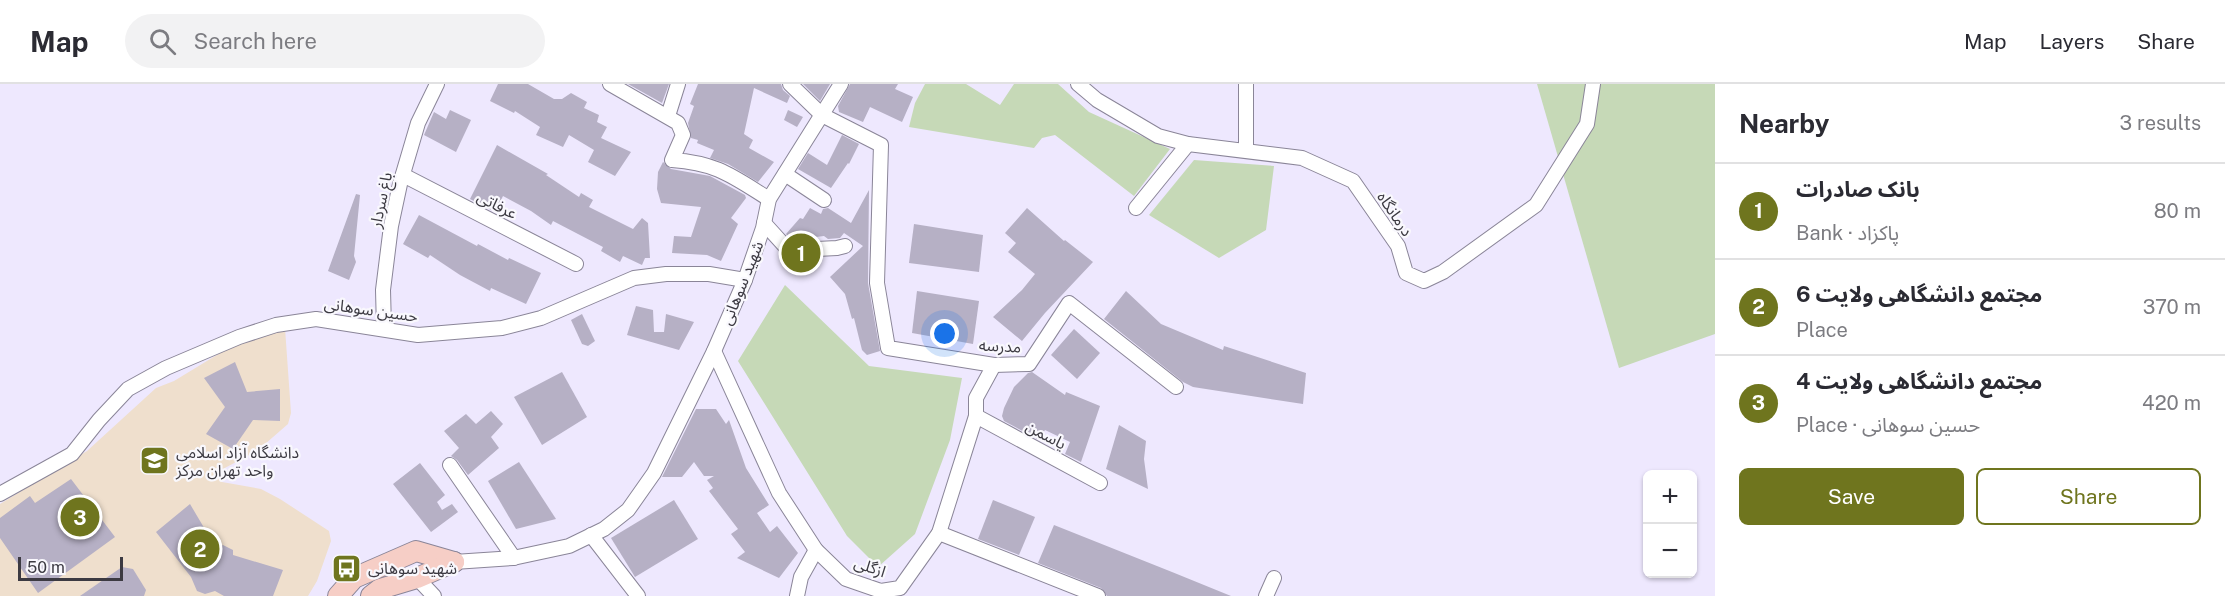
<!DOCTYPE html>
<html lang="en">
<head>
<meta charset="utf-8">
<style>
  body { margin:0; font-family:"Public Sans","Noto Sans Arabic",sans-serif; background:#f2f2f3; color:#2b2b33 }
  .controls { position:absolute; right:18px; bottom:18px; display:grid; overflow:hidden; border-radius:9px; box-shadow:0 2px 4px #0004 }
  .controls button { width:54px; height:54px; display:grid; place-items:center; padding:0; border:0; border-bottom:2px solid #e1e1e2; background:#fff; color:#2b2b33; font:30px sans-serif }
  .scale { position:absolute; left:18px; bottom:15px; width:105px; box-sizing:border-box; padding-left:6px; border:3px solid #3c3a42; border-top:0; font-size:16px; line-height:21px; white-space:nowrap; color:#3c3a42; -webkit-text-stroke:4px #f9f8fd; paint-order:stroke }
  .you { position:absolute; left:945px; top:250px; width:21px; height:21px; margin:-15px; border:4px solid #fff; border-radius:50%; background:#1a73e8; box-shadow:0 0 0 9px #1a73e833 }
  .badge { display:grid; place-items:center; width:39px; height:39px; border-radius:50%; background:#6f751e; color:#fff; font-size:20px; font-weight:700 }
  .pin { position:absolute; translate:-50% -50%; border:3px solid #fff; box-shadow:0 2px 6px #0006 }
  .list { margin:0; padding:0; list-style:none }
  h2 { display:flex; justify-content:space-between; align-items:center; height:78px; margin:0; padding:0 24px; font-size:26px }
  h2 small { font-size:20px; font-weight:400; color:#7c7c81 }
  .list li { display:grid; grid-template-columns:39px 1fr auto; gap:18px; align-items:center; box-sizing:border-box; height:96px; padding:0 24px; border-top:2px solid #e1e1e2 }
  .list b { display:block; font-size:22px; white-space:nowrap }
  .list p { margin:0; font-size:20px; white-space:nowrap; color:#7c7c81 }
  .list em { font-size:20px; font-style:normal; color:#7c7c81 }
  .actions { display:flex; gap:12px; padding:18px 24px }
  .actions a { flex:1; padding:14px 0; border:2px solid #6f751e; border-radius:9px; text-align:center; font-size:21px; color:#6f751e }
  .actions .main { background:#6f751e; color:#fff }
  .icon { flex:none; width:33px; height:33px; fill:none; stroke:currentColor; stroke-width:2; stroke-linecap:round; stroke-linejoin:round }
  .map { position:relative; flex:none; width:1715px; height:512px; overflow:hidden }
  header { display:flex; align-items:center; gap:36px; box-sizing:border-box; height:84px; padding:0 30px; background:#fff; border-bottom:2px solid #e1e1e2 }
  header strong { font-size:28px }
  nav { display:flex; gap:33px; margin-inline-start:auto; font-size:21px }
  .search { width:420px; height:54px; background:#f2f2f3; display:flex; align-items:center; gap:15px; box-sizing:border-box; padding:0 21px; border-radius:33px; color:#7c7c81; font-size:22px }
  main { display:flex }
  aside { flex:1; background:#fff }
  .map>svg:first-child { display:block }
  .education { fill:#efdfcd }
  .green { fill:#c6d9b7 }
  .building { fill:#b6b0c5 }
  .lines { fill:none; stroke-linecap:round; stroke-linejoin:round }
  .street-casing { stroke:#8a8598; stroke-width:16 }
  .secondary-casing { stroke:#8a8598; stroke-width:22 }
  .street { stroke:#fff; stroke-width:14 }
  .secondary { stroke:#f6cec6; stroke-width:20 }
  .labels { text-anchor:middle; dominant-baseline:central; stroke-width:4.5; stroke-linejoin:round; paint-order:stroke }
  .street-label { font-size:16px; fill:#3c3a42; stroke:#f9f8fd }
  .poi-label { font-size:16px; fill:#3c3a42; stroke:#f9f8fd; text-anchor:start }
</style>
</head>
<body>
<header>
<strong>Map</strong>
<div class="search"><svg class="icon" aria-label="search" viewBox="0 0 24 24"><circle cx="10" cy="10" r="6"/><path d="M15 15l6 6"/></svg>Search here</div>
<nav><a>Map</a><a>Layers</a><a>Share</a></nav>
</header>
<main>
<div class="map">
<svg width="1715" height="512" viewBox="0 0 1715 512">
  <rect width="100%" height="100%" fill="#eee8fe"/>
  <path class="education" d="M285,244L291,329L288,340L257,367L221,386L219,391L222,398L261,405L280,415L329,447L331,457L317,497L308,512H0V420L87,367L156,304L174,297L225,266Z"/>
  <g class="green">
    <path d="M925,0H966L1000,21L1014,0H1058L1089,28L1170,65L1134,112L1055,51L1042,54L1034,64L909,43L915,19Z"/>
    <path d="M1537,0H1715V250L1619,284Z"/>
    <path d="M1194,76L1274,82L1266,146L1219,174L1149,131Z"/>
    <path d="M785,201L869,282L962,294L950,356L915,450L878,483L847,452L738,277Z"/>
  </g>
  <g class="building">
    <path d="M498,0H528L554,15H562L571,9L587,18L584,24L599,31L597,38L607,43L601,54L631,68L615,92L588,78L594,66L569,51L563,63L536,51L540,43L515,27L514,29L490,17Z"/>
    <path d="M628,0H669L662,19Z"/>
    <path d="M698,0H781L783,6L790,12L787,19L754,4L744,50L753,56L749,64L774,78L758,98L728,80L710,74L714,66L697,59L698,56L691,54L688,39L694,22L690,20Z"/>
    <path d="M803,0H830L820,17Z"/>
    <path d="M850,0H898L895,5L913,13L902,38L870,23L863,38L839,28L838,22Z"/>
    <path d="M450,26L471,36L456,68L424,51L434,28L446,35Z"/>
    <path d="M788,26L803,33L797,43L784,36Z"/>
    <path d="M842,51L859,60L849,80L848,79L831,104L798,85L808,69L827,81Z"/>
    <path d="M497,61L548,90L546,91L579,113L581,109L593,116L589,123L633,145L642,134L648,139L650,174H645L642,181L623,172L620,178L601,167L603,163L553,137L551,141L531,127L503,112L495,128L470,115Z"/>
    <path d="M663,78L671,85L710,92L745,111L746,114L731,134L738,140L721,177L707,171L672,169L674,152L691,153L701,123L661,119L657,105L658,88Z"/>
    <path d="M869,106L868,199L880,267L867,271L862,266L854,234L852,235L845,210L830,193L863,162L844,149L840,154L828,155L824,152L816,153L805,161L797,162L786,150L800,134L803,135L810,124L821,130L823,125L828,124L851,139Z"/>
    <path d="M356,110L360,111L354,172L356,178L349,196L328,187Z"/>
    <path d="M1027,124L1064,157L1065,156L1093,178L1045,229L1022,257L993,233L1022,206L1035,190L1008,168L1016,159L1005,149Z"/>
    <path d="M419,131L477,162L478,160L508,176L509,174L541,189L526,220L491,204L490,207L460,191L430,171L428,174L403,160Z"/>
    <path d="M914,140L983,151L979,188L909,179Z"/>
    <path d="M917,207L979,217L973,260L912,249Z"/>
    <path d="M1126,207L1161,240L1223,266L1224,262L1306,289L1303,320L1193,303L1183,298L1104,235Z"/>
    <path d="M636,222L653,226L654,248H664L666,230L694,238L679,266L627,251Z"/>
    <path d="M582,230L595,257L588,262L582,260L571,236Z"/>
    <path d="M1074,245L1100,269L1077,295L1051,271Z"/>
    <path d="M235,278L247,308L280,305V337L253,336L233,365L206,350L225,323L204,294Z"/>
    <path d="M562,288L587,333L542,361L514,313Z"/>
    <path d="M1032,288L1065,311L1066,308L1100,322L1081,378L1065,370L1070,358L1045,346L1039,356L1004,337L1002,332L1004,324L1014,303L1028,289Z"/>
    <path d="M696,325H716L726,340L729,336L746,384L769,421L757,429L770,448L777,442L798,469L779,494L737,474L745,468L731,450L738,445L709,407L713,404L707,396L714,392H704L694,378L682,393H662Z"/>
    <path d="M491,327L503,340L491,353L499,364L468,391L457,376L451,372L459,364L444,347L466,330L476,340Z"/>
    <path d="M1119,341L1146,357L1144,375L1148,405L1106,385Z"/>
    <path d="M519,378L556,435L516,445L488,397Z"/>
    <path d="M420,379L445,411L437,418L442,426L452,420L458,428L431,448L393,400Z"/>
    <path d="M71,395L115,453L38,509L0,454V434L30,412L35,419Z"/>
    <path d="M674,416L698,455L635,493L611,454Z"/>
    <path d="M993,416L1035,433L1019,471L978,455Z"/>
    <path d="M190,420L216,464L223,461L233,466V471L283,486L273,512H224L215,507L205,510L197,507L191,493L156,448Z"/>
    <path d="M1054,441L1172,488L1231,512H1107L1101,504L1038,479Z"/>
    <path d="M122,483L133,485L146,506L144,512H80Z"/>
  </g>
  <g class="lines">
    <defs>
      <g id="street">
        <path d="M610,0L678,39L683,51L672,76C717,79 732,92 769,115"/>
        <path d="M790,0L822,31L881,61L877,199L888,264L994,281L1029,280L1069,219L1176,303"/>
        <path d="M1078,0L1097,16L1158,52L1188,60L1302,74L1353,97L1398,162L1406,189L1424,197L1443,188L1536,121L1587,40L1593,0"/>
        <path d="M668,32L678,0"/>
        <path d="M1246,66V0"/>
        <path d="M785,90L824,116"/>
        <path d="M403,91L576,180"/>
        <path d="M1136,124L1188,60"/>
        <path d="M764,139L793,171L814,170L817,165L837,164L845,162"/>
        <path d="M384,244L383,206L391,142L400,100L418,39L437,0"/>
        <path d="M714,267L779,409L816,466L846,495L881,507L900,504L939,449L976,332V314L994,281"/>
        <path d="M976,332L1100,399"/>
        <path d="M450,381L514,474"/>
        <path d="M0,410L72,370L99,336L128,305L166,284L239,253L276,241L316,235L418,251L502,244L541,234L634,194L666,190H709L745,196"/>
        <path d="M939,449L1098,512"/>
        <path d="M591,451L638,512"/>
        <path d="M454,478L513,474L569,462L604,445L628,426L654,389L714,267L745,196L763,144L769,115L841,0"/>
        <path d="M417,494L434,512"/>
        <path d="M797,512L801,493L816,466"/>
        <path d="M1266,512L1274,494"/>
      </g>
      <g id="secondary">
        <path d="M338,512L354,494L416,467L454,478"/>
        <path d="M371,512L380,505L417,494L454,478"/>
      </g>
    </defs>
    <use href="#street" class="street-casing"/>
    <use href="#secondary" class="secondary-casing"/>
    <use href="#street" class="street"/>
    <use href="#secondary" class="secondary"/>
  </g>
  <defs>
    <symbol id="university-square" viewBox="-11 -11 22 22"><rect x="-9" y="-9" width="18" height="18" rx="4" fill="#6f751e" stroke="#f9f8fd"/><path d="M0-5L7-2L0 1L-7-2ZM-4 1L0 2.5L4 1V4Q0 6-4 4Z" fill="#fff"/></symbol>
    <symbol id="bus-square" viewBox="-11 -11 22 22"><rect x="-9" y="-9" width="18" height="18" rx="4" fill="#6f751e" stroke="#f9f8fd"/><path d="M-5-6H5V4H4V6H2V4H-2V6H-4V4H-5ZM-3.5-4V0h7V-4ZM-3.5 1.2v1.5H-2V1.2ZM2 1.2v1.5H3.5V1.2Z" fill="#fff"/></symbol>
  </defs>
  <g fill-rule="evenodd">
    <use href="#university-square" x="138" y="360" width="33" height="33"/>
    <use href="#bus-square" x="330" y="468" width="33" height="33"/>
  </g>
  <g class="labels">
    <g class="street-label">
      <text transform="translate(381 116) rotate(-78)">باغ سردار</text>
      <text transform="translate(497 121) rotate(27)">عرفاتی</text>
      <text transform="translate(1395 130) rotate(56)">درمانگاه</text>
      <text transform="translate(742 199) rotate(-68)">شهید سوهانی</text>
      <text transform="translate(371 226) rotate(8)">حسین سوهانی</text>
      <text transform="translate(1000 262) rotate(3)">مدرسه</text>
      <text transform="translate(1046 351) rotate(28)">یاسمن</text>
      <text transform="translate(870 483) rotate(19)">ازگلی</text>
    </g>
    <g class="poi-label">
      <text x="176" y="368">دانشگاه آزاد اسلامی<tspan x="176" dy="18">واحد تهران مرکز</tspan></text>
      <text x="368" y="484">شهید سوهانی</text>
    </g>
  </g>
</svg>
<div class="controls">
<button>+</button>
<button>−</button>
</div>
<div class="scale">50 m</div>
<div class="you"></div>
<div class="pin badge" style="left:801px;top:169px">1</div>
<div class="pin badge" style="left:200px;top:465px">2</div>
<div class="pin badge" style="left:80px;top:433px">3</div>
</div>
<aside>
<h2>Nearby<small>3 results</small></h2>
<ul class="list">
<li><span class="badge">1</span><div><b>بانک صادرات</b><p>Bank · پاکزاد</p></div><em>80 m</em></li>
<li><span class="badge">2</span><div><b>مجتمع دانشگاهی ولایت 6</b><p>Place</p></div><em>370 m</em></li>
<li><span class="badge">3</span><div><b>مجتمع دانشگاهی ولایت 4</b><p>Place · حسین سوهانی</p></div><em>420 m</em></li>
</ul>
<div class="actions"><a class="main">Save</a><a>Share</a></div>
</aside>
</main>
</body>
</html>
